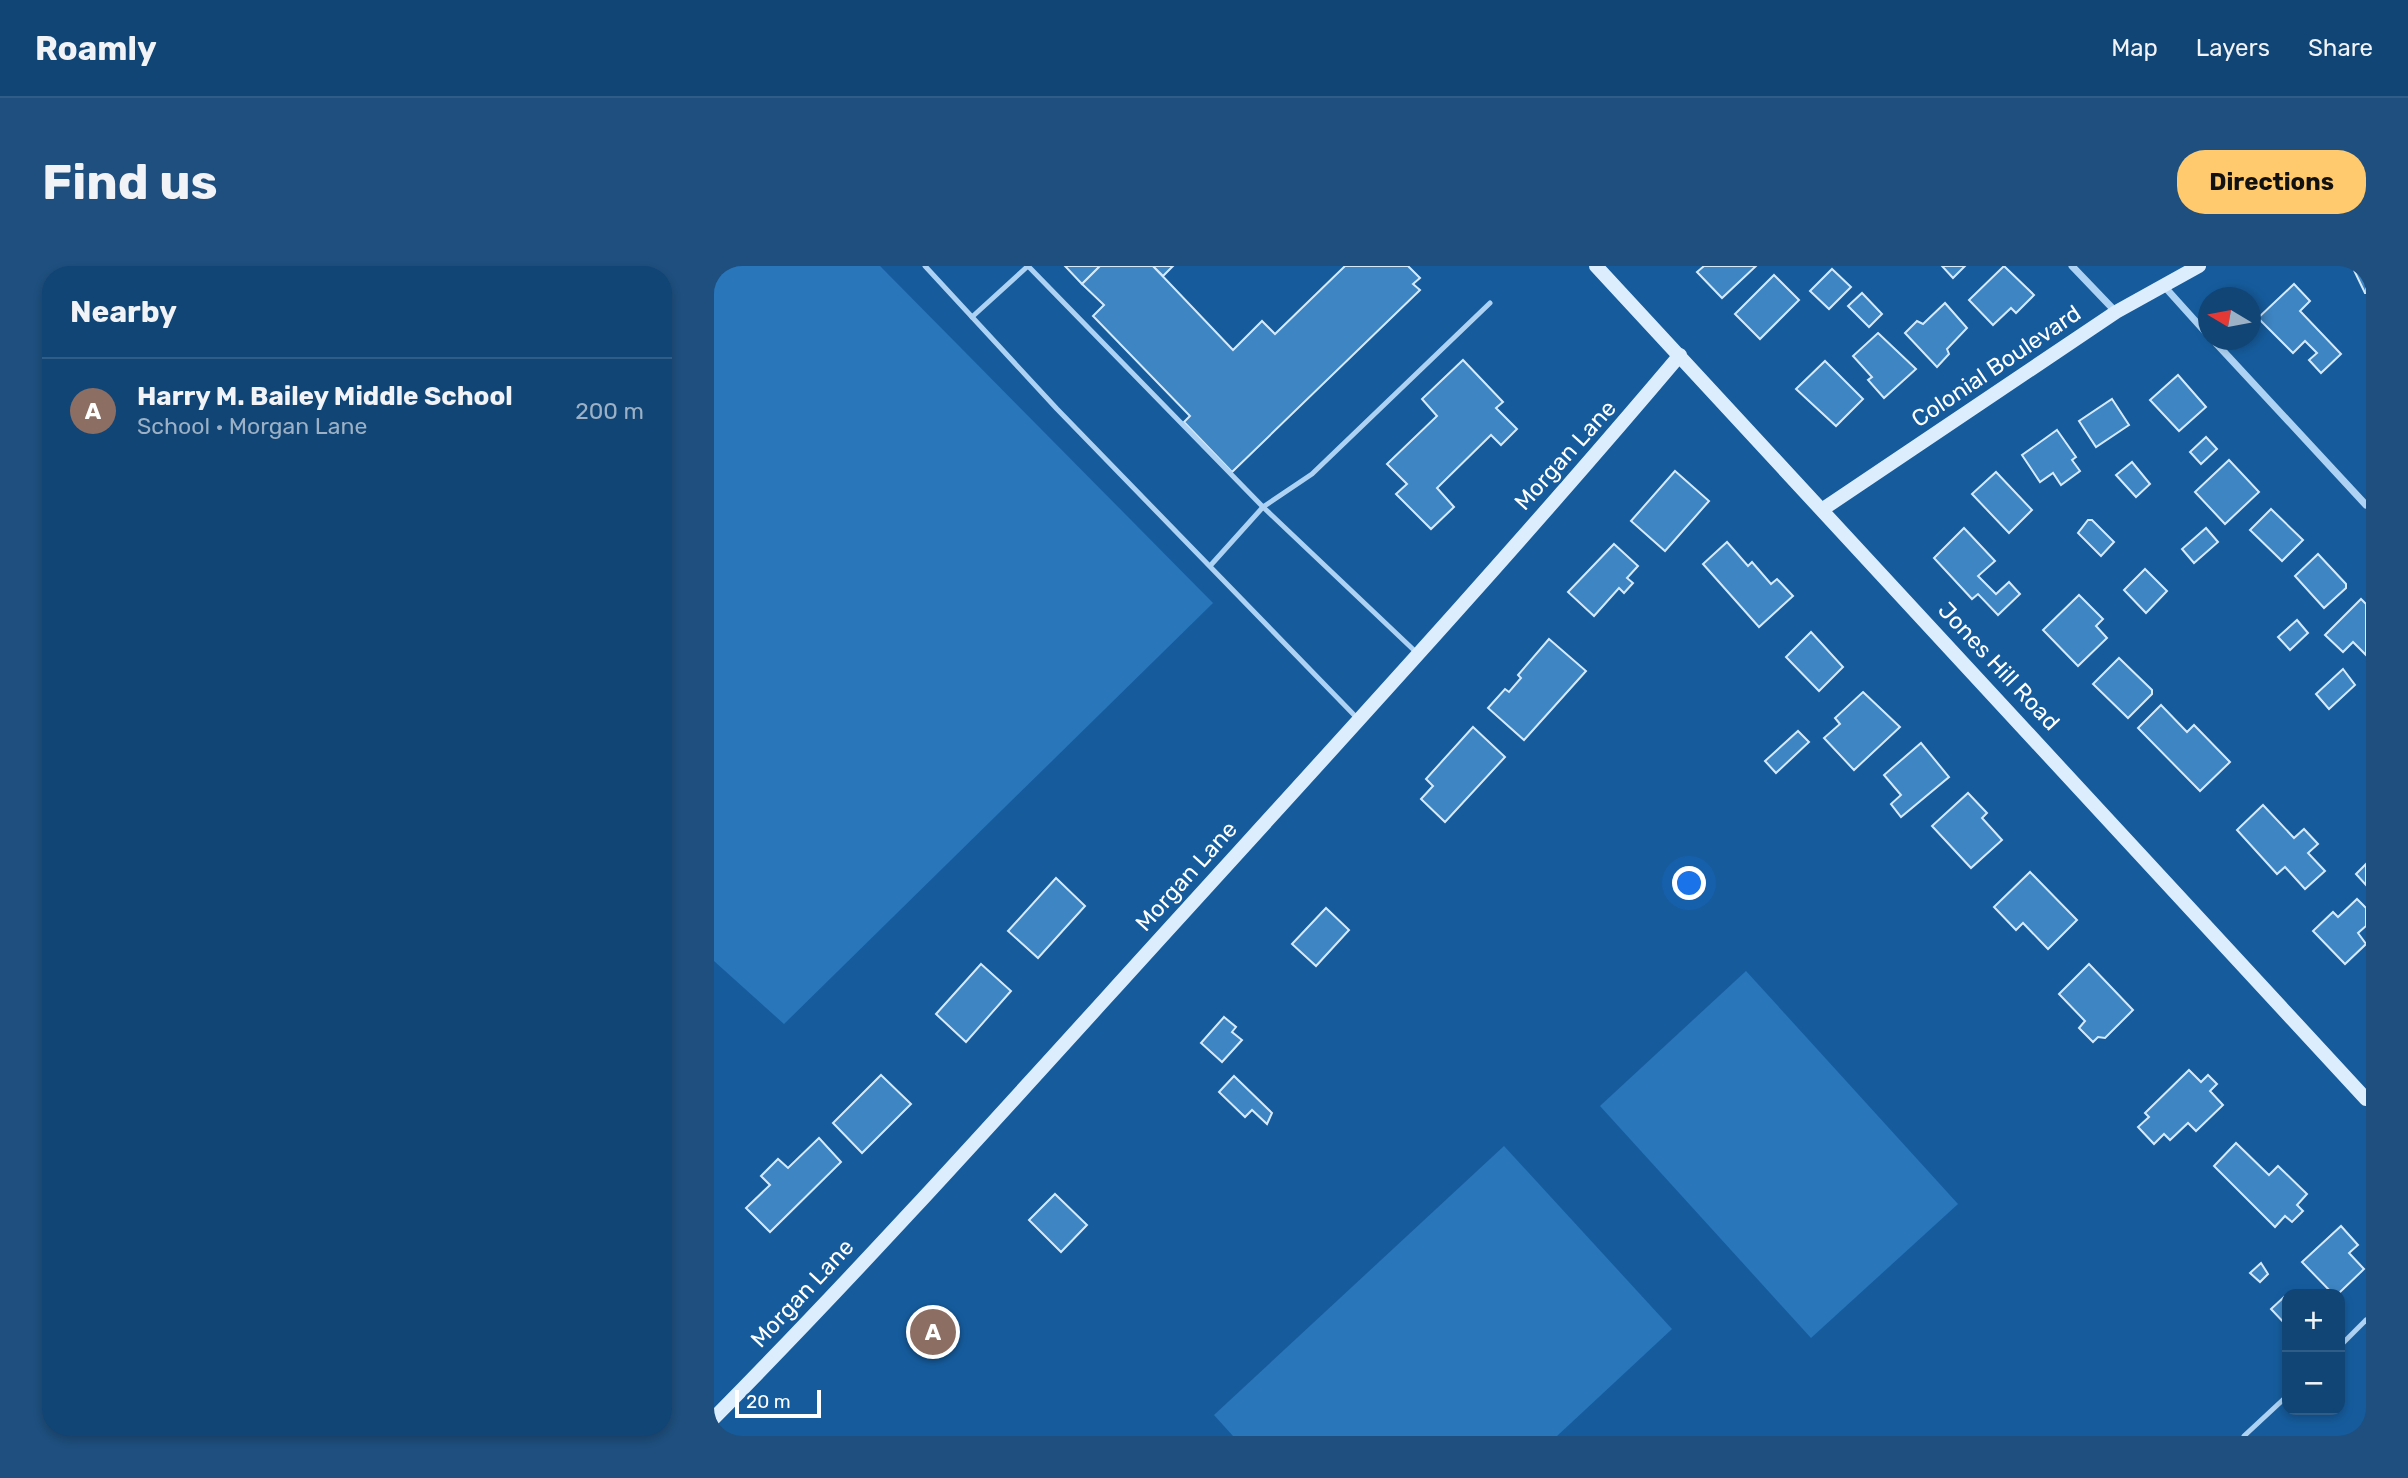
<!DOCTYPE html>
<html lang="en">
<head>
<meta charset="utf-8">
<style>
  body { margin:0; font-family:Rubik,sans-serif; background:#1e4f7e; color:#f1f3f6 }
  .controls { position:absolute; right:21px; bottom:21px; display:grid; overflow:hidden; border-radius:14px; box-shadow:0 4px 10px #0003 }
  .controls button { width:63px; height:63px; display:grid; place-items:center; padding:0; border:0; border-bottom:2px solid #305d88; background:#104576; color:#f1f3f6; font:35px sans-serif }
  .compass { position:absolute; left:1484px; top:21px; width:63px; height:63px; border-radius:50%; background:#104576; box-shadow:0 4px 10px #0003; rotate:280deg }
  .scale { position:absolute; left:21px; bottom:18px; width:86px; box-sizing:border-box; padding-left:7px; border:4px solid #fff; border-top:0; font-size:19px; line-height:24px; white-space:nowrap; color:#fff; -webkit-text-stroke:5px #165c9d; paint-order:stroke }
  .you { position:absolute; left:976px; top:618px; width:24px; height:24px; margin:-18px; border:5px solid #fff; border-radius:50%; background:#1a73e8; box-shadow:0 0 0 10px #1a73e833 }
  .badge { display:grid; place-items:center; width:46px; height:46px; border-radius:50%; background:#ffc96e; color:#fff; font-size:23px; font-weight:700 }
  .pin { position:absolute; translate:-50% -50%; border:4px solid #fff; box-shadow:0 2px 7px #0006 }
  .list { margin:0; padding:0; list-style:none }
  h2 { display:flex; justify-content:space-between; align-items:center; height:91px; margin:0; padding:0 28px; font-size:30px }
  h2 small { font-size:23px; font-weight:400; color:#9cb1c5 }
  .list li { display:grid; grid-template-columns:46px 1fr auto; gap:21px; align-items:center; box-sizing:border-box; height:105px; padding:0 28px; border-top:2px solid #305d88 }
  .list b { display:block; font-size:26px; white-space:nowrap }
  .list p { margin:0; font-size:23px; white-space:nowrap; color:#9cb1c5 }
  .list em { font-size:23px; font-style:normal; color:#9cb1c5 }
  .map { position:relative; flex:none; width:1652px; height:1170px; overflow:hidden; border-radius:28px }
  header { display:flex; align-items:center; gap:42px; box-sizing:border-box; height:98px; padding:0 35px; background:#104576; border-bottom:2px solid #305d88 }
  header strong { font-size:33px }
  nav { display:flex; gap:38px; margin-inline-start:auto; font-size:24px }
  .intro { display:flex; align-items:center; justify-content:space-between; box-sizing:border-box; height:168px; padding:0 42px }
  h1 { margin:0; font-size:49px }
  .button { padding:18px 32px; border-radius:28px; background:#ffc96e; color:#111; font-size:24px; font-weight:700 }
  main { display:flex; gap:42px; padding:0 42px }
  aside { flex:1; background:#104576; border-radius:28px; box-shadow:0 4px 10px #0003 }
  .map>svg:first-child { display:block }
  .green { fill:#2976bb }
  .building { fill:#3e85c3; stroke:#d5eafd; stroke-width:2 }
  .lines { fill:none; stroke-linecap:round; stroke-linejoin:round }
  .lane { stroke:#add2f3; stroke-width:5 }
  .street { stroke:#add2f3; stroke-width:7 }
  .secondary { stroke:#dcedfd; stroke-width:14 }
  .labels { text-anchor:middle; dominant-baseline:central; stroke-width:5; stroke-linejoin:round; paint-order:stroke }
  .street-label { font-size:23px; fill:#fff; stroke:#165c9d }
</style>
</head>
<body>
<header>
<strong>Roamly</strong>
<nav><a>Map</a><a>Layers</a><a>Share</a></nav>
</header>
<div class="intro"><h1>Find us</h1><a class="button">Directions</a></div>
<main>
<aside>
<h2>Nearby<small></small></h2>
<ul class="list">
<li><span class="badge" style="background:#8d6e63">A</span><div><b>Harry M. Bailey Middle School</b><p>School · Morgan Lane</p></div><em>200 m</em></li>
</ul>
</aside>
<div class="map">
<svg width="1652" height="1170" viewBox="0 0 1652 1170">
  <rect width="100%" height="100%" fill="#165c9d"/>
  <g class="green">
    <path d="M0,0H166L499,337L70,758L0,695Z"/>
    <path d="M1032,705L1244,938L1097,1072L886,840Z"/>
    <path d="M790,880L958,1063L843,1170H519L500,1149Z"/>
  </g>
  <g class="building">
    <path d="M351,0H386L368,18Z"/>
    <path d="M386,0H439L519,84L548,55L561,68L631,0H694L706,12L699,18L706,24L518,206L470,156L476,150L379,50L390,39L368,18Z"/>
    <path d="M439,0H459L449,10Z"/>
    <path d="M990,0H1042L1008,32L983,6Z"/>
    <path d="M1228,0H1251L1239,12Z"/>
    <path d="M1290,0L1320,29L1302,47L1297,42L1279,59L1255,34Z"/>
    <path d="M1638,0H1652V27H1651Z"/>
    <path d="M1118,3L1137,21L1115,43L1096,25Z"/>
    <path d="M1060,9L1085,34L1046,73L1021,48Z"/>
    <path d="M1580,18L1596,35L1586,45L1627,88L1607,107L1595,94L1603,87L1591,75L1579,87L1544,52Z"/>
    <path d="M1148,27L1168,48L1155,61L1134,40Z"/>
    <path d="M1231,37L1253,62L1233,83L1235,88L1223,101L1191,67L1203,55L1209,58Z"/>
    <path d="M1164,67L1202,103L1170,132L1154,114L1158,111L1139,90Z"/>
    <path d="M749,94L789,136L782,142L803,163L787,179L777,169L723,222L740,241L717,263L682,228L693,218L673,198L723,150L708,133Z"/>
    <path d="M1111,95L1149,133L1122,160L1082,123Z"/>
    <path d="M1464,109L1492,141L1465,165L1436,134Z"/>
    <path d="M1398,133L1415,159L1382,181L1365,155Z"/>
    <path d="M1343,164L1362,191L1358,194L1366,205L1347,219L1339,207L1326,216L1308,189Z"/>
    <path d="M1492,171L1503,183L1487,198L1476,186Z"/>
    <path d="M1515,194L1545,226L1511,258L1481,226Z"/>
    <path d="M1418,196L1436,218L1422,231L1402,209Z"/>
    <path d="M961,205L995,235L951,285L917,255Z"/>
    <path d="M1282,206L1318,244L1295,267L1258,228Z"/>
    <path d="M1557,243L1589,274L1568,295L1536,264Z"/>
    <path d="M1374,254H1378L1400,276L1387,290L1364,267Z"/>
    <path d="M1250,262L1281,295L1264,310L1282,328L1295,316L1306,328L1284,349L1264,328L1258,333L1220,292Z"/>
    <path d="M1492,262L1504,276L1480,297L1468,283Z"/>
    <path d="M1013,276L1034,300L1038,296L1057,318L1063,313L1079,330L1045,361L989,298Z"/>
    <path d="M900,278L924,300L913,312L919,317L910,327L905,322L880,350L854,326Z"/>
    <path d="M1604,288L1632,318V322L1610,342L1581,310Z"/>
    <path d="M1431,303L1453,325L1432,347L1410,324Z"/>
    <path d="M1365,329L1389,353L1382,360L1393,372L1364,400L1329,364Z"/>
    <path d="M1647,333L1652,338V389L1639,376L1629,386L1611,369Z"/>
    <path d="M1583,354L1594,367L1576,384L1564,371Z"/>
    <path d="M1097,366L1129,401L1105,425L1072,391Z"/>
    <path d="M835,373L872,405L810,474L774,442L791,423L795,426L807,412L804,409Z"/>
    <path d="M1405,392L1438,424V428L1414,452L1379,418Z"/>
    <path d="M1629,403L1641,419L1615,443L1602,428Z"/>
    <path d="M1149,426L1186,461L1140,504L1110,472L1126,458L1121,452Z"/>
    <path d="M1447,439L1473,466L1480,459L1516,496L1486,525L1424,462Z"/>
    <path d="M759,461L791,491L731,556L707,533L719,520L712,513Z"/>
    <path d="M1084,465L1095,476L1062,507L1051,495Z"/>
    <path d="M1207,477L1235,511L1187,551L1177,538L1187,529L1170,509Z"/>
    <path d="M1254,527L1273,547L1268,552L1288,574L1257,602L1218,560Z"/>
    <path d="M1549,539L1580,572L1590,563L1604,578L1594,587L1611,605L1591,623L1571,601L1563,608L1523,564Z"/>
    <path d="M1652,598V619L1642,608Z"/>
    <path d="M1316,606L1363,654L1334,683L1309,657L1302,664L1280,641Z"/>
    <path d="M342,612L371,640L324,692L294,665Z"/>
    <path d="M1643,633L1652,642V660L1644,667L1652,678L1631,698L1599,665L1619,646L1624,651Z"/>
    <path d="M612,642L635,664L602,700L578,678Z"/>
    <path d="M267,698L297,725L252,776L222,748Z"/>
    <path d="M1375,698L1419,744L1391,772L1384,771L1379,776L1365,762L1371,755L1345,728Z"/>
    <path d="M510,751L522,761L518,766L528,774L508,796L487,777Z"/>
    <path d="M1475,804L1487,816L1494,809L1503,818L1496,825L1509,839L1482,865L1474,857L1456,874L1450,868L1440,878L1424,861L1435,851L1431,847Z"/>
    <path d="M167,809L197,838L148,887L119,857Z"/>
    <path d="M520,810L558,847L553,858L538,844L531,851L505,826Z"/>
    <path d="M105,872L127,896L56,966L32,942L56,919L47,910L64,893L74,902Z"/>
    <path d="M1522,877L1555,909L1564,900L1593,928L1583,939L1589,945L1578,956L1571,950L1561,961L1500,900Z"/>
    <path d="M341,928L373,959L347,986L315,954Z"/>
    <path d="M1627,960L1644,979L1635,987L1650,1003L1624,1028H1619L1588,996Z"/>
    <path d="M1547,997L1554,1008L1546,1016L1536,1007Z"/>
    <path d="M1570,1031L1573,1035V1060L1557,1043Z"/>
  </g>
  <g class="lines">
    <g class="lane">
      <path d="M211,0L343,143L644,453"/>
      <path d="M314,0L549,241L598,208L776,37"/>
      <path d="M258,51L314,0"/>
      <path d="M496,300L549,241L704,388"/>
      <path d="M1626,1080L1652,1054"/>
      <path d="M1530,1170L1573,1130"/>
    </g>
    <g class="street">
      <path d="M1358,0L1402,46"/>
      <path d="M1449,19L1494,69"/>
      <path d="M1499,74L1652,239"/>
    </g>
    <g class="secondary">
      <path d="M882,0L1652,833"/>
      <path d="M1109,243L1402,46L1485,0"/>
      <path d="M0,1152C159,991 310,822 462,655C632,468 803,282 966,89"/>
    </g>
  </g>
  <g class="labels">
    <g class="street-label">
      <text transform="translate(1282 100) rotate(-34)">Colonial Boulevard</text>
      <text transform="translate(851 189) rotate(-48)">Morgan Lane</text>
      <text transform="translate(1285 400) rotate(47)">Jones Hill Road</text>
      <text transform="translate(472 610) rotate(-48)">Morgan Lane</text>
      <text transform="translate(88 1027) rotate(-47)">Morgan Lane</text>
    </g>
  </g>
</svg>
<div class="controls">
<button>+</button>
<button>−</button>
</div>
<svg class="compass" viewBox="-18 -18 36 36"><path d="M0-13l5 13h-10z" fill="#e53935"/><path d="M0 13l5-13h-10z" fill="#9cb1c5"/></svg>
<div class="scale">20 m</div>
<div class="you"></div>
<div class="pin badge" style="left:219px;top:1066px;background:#8d6e63">A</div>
</div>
</main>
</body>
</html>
